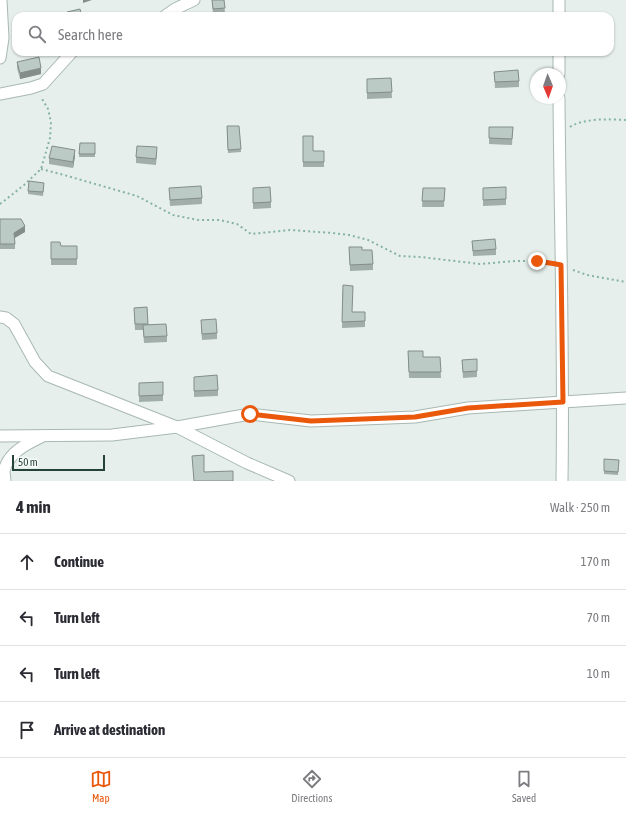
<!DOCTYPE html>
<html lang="en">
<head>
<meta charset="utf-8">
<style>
  body { margin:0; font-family:"Asap Condensed",sans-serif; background:#f2f2f3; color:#2b2b33 }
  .compass { position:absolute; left:530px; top:68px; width:36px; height:36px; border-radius:50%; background:#fff; box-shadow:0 1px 3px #0004; rotate:178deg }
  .scale { position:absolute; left:12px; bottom:10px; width:93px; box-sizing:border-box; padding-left:4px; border:2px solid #24423a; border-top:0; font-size:11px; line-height:14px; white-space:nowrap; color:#24423a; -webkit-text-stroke:3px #f7fbf9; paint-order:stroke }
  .stop { position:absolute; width:12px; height:12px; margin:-9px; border:3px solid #ea580c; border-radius:50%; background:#fff }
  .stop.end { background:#ea580c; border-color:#fff; box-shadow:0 1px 4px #0008 }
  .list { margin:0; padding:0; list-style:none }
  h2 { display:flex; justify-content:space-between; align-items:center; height:52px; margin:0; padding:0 16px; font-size:17px }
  h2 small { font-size:13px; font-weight:400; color:#7c7c81 }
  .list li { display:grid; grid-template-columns:26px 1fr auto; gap:12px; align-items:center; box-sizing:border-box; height:56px; padding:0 16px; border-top:1px solid #e1e1e2 }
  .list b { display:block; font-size:15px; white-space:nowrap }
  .list em { font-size:13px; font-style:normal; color:#7c7c81 }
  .icon { flex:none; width:22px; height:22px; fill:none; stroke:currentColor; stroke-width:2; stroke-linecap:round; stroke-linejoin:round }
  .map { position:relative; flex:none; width:626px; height:481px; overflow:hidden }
  .search { position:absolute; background:#fff; box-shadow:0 1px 3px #0004; left:12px; right:12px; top:12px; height:44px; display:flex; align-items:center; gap:10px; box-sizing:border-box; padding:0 14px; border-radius:12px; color:#7c7c81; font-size:15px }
  .sheet { height:276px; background:#fff }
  nav { display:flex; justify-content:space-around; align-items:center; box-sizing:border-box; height:56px; border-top:1px solid #e1e1e2; background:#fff; font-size:11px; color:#7c7c81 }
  nav a { display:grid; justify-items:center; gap:2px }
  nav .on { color:#ea580c }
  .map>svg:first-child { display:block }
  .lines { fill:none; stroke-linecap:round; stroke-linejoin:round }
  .minor-casing { stroke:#a8b8b2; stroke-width:13 }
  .path { stroke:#86b3a5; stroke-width:2; stroke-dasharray:2 3; stroke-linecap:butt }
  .minor { stroke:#fff; stroke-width:11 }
  .wall { fill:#a1aea9 }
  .shaded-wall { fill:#838d89 }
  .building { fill:#bbcac4; stroke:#838d89 }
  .route { stroke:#ea580c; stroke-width:5 }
</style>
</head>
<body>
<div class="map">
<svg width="626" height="481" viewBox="0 0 626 481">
  <rect width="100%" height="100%" fill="#e6efeb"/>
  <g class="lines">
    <defs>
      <g id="minor">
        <path d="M165,16L175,9L194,0"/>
        <path d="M559,16V0"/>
        <path d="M0,58L3,38L1,0"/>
        <path d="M559,74V52"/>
        <path d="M0,94L31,88L43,84L72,52"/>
        <path d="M559,98C560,226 564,353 562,481"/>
        <path d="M0,317L6,318L14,324L35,362L48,376L177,427L247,463L289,481"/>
        <path d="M0,436L112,435L177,427L250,414L311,421L415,417L468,408L626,398"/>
        <path d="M5,481C5,478 4,474 4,471C8,453 26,444 41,437"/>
      </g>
    </defs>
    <use href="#minor" class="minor-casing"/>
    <g class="path">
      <path d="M570,127C584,118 609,119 626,120"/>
      <path d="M41,169L64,175L137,196L173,215L198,220H220L237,224L251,234L290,230L332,233L349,235L368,240L400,256L421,257L480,264L515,261H537L549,263"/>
      <path d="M0,204L4,201L24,185L41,169L50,138L51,122L48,109L41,97"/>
      <path d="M573,270L587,275L626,282"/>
    </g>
    <use href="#minor" class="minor"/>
  </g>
  <g class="wall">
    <path d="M212,0H224L225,14L213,15Z"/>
    <path d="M17,62L41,74L20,79L17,68Z"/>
    <path d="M494,72L519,81V87L495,88Z"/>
    <path d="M391,78L392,98L367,99V85Z"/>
    <path d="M227,126H239L241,152L228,153Z"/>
    <path d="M489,127H513L512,145L489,144Z"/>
    <path d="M303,136L313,151H324V167H303Z"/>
    <path d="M80,143H95V157H79Z"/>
    <path d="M157,153L156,165L136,163V157Z"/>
    <path d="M75,156L73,168L49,164V158Z"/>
    <path d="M44,186L43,196L28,194V191Z"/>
    <path d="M169,188L202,198V204L170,206Z"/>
    <path d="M423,188H445L444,207H422Z"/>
    <path d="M483,188L506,199V205L483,206Z"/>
    <path d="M253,194L271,202V208L253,209Z"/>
    <path d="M0,219L25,232L15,238V249H0Z"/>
    <path d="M472,241L496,249V255L473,256Z"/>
    <path d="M51,242L61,246L77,259V265H51Z"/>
    <path d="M349,247L362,250L373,264V270L350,271Z"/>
    <path d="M343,285L352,312H365V327L342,328Z"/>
    <path d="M147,307L148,325L167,336V342L144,343L143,330H135L134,308Z"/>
    <path d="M201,326L217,333V339L202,340Z"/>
    <path d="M408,351L423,357H440L441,378H409Z"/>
    <path d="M477,359V377L463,378L462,360Z"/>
    <path d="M139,383L163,395V401L139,402Z"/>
    <path d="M194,383L218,390V396L194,397Z"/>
    <path d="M604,459L619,460L618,475L604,474Z"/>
  </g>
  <g class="shaded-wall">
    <path d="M83,0H92L83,3Z"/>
    <path d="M41,68V74L20,79V73Z"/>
    <path d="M75,150V156L73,168V162Z"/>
    <path d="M25,226V232L14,238V233Z"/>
  </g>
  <g class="building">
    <path d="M212,0H224L225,8L213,9Z"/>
    <path d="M80,9L82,16H68L67,12Z"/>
    <path d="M39,57L41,68L20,73L17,62Z"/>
    <path d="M518,70L519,81L495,82L494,72Z"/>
    <path d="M391,78L392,92L367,93V79Z"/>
    <path d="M227,126H239L241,149L228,150Z"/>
    <path d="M489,127H513L512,139L489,138Z"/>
    <path d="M303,136H313V151H324V162H303Z"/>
    <path d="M80,143H95V154H79Z"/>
    <path d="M52,146L75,150L73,162L49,158Z"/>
    <path d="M137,146L157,147L156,159L136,157Z"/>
    <path d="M29,181L44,183L43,192L28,191Z"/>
    <path d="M201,186L202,198L170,200L169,188Z"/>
    <path d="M270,187L271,202L253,203V188Z"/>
    <path d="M506,187V199L483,200V188Z"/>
    <path d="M423,188H445L444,201H422Z"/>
    <path d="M0,219H21L25,226L14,233L15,244H0Z"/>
    <path d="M495,239L496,249L473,251L472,241Z"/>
    <path d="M51,242H60L61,246H77V259H51Z"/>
    <path d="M349,247H362V250H372L373,264L350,265Z"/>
    <path d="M343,285L353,286L352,312H365V321L342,322Z"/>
    <path d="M147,307L148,324H135L134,308Z"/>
    <path d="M216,319L217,333L202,334L201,320Z"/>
    <path d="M166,324L167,336L144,337L143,325Z"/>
    <path d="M408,351H423V357H440L441,372H409Z"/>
    <path d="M477,359V371L463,372L462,360Z"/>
    <path d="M217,375L218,390L194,391V377Z"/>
    <path d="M163,382V395L139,396V383Z"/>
    <path d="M204,455V472L233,471V481H194L192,456Z"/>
    <path d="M604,459L619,460L618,472L604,471Z"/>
  </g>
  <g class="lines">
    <path class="route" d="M250,414L311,421L415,417L468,408L563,402L561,265L556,264L537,261"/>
  </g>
</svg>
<svg class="compass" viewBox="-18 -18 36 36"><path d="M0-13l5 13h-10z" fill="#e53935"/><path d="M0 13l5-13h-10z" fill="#7c7c81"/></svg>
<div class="scale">50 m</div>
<div class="stop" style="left:250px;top:414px"></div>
<div class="stop end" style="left:537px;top:261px"></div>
<div class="search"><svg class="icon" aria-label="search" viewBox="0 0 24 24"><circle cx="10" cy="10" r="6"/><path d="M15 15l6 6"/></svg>Search here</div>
</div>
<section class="sheet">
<h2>4 min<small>Walk · 250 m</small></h2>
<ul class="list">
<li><svg class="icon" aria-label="ahead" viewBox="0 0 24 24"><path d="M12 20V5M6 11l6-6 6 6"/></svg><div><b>Continue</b></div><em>170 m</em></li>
<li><svg class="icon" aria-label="left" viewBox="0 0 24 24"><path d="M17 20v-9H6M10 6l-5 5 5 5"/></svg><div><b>Turn left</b></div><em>70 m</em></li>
<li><svg class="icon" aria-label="left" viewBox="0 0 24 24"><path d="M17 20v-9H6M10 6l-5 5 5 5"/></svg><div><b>Turn left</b></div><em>10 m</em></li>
<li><svg class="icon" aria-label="arrive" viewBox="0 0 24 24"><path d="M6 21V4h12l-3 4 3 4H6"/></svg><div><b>Arrive at destination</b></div></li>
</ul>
</section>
<nav>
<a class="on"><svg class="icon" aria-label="map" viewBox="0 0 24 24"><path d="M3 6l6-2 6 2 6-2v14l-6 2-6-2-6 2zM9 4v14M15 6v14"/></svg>Map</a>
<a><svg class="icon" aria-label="directions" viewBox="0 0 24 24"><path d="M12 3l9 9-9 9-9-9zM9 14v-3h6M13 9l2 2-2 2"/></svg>Directions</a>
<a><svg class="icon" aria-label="saved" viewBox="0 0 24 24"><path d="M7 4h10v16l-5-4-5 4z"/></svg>Saved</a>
</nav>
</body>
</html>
